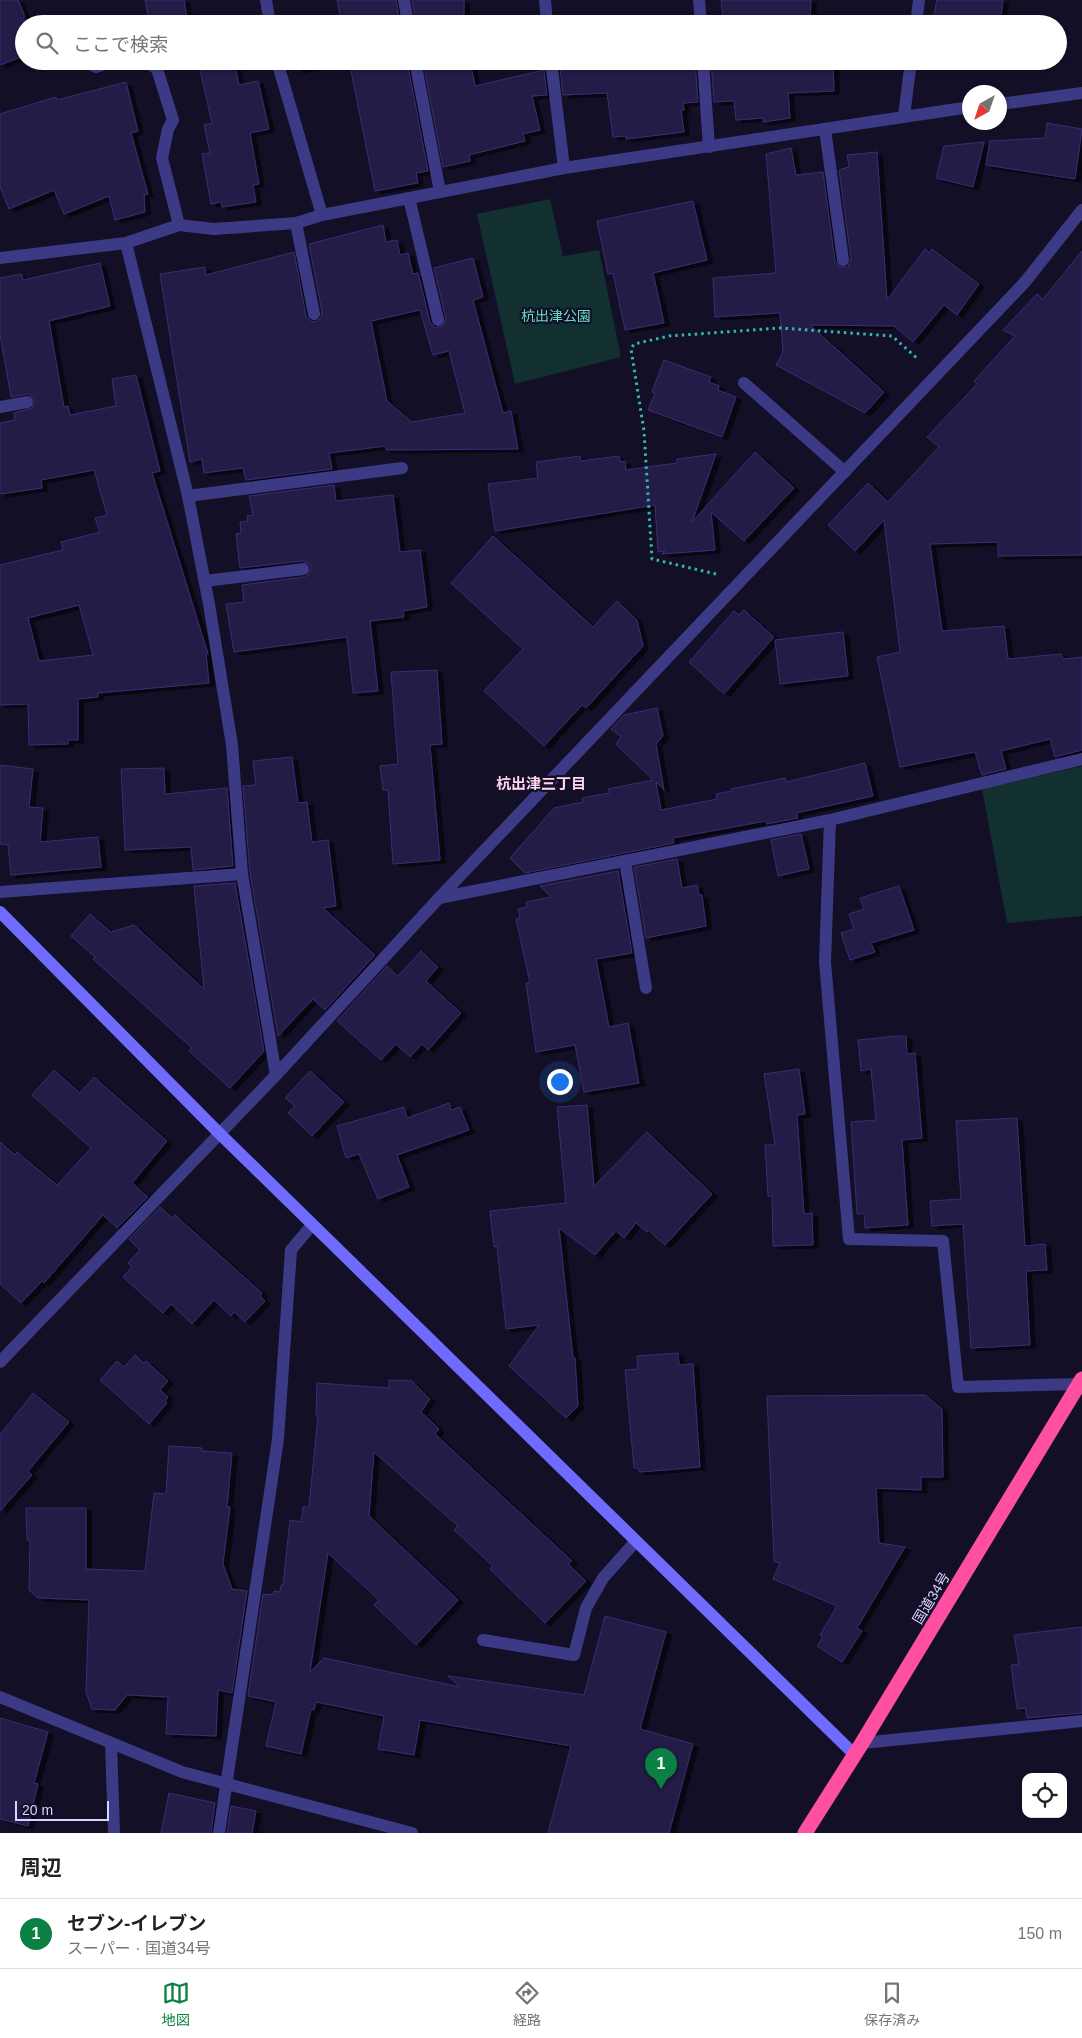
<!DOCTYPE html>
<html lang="ja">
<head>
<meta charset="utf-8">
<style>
  body { margin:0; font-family:Arial,"Noto Sans JP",sans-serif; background:#f2f2f2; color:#202124 }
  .controls { position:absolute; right:15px; bottom:15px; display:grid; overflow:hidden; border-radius:10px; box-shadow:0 1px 4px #0004 }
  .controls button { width:45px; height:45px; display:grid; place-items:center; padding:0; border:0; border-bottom:1px solid #e0e0e0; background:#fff; color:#202124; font:25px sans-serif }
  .compass { position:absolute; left:962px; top:85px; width:45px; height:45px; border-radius:50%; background:#fff; box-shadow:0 1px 4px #0004; rotate:220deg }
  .scale { position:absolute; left:15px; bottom:12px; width:94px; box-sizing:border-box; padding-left:5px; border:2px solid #d9d4ff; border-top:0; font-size:14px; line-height:18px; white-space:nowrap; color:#d9d4ff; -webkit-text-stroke:4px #130f26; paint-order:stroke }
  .you { position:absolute; left:559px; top:1081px; width:18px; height:18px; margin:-12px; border:4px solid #fff; border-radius:50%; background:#1a73e8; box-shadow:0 0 0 8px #1a73e833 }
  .badge { display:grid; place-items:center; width:32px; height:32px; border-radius:50%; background:#0b8043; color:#fff; font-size:16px; font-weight:700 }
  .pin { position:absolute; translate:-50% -41px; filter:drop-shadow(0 1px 2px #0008) }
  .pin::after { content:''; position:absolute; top:26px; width:18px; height:15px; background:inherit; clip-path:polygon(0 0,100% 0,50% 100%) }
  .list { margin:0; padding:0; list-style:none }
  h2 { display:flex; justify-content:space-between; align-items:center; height:65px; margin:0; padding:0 20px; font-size:21px }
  h2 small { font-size:16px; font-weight:400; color:#757577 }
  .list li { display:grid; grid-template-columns:32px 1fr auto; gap:15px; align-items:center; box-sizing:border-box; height:70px; padding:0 20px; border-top:1px solid #e0e0e0 }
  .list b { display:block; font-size:19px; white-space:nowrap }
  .list p { margin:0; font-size:16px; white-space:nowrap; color:#757577 }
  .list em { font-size:16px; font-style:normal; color:#757577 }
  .icon { flex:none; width:28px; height:28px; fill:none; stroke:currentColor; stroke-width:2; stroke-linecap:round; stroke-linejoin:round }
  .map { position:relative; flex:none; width:1082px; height:1833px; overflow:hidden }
  .search { position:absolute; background:#fff; box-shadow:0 1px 4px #0004; left:15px; right:15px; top:15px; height:55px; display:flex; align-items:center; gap:12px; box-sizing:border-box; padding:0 18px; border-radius:28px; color:#757577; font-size:19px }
  .sheet { height:135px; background:#fff }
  nav { display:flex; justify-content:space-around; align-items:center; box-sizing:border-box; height:70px; border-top:1px solid #e0e0e0; background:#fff; font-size:14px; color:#757577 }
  nav a { display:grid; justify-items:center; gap:2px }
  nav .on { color:#0b8043 }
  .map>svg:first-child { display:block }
  .green { fill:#12302f }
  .building { fill:#241b47; stroke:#3b2d73; fill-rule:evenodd; filter:url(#shadow) }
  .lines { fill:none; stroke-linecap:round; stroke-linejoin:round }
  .path { stroke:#2fb8b0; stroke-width:3; stroke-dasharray:2.5 4; stroke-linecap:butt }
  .lane { stroke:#3d3a85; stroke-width:12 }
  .street { stroke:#3d3a85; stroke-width:12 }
  .secondary { stroke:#6f6bff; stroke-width:12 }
  .highway { stroke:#ff4fa3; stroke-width:15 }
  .labels { text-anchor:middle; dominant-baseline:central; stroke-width:4.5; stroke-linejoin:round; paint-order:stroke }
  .park-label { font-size:14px; fill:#5fe0c0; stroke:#130f26 }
  .street-label { font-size:14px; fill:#d9d4ff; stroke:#130f26 }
  .neighbourhood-label { font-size:15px; font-weight:bold; fill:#ffd6f0; stroke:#130f26 }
</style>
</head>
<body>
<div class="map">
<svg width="1082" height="1833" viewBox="0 0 1082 1833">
  <defs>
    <filter id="shadow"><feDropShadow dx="5.5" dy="3" stdDeviation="0" flood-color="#0009"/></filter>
  </defs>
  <rect width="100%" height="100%" fill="#130f26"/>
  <g class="green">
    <path d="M550,199L563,256L599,250L621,357L515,384L477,214Z"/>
    <path d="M1082,766V916L1007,923L982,789Z"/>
  </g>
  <g class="building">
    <path d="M0,0H18L24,14V56L0,65Z"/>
    <path d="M145,0H184L188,24H150Z"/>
    <path d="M337,0H396L400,24H342Z"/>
    <path d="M412,0H464V24H416Z"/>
    <path d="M721,0H811L810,24H724Z"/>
    <path d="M937,0H1003L1000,24H932Z"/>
    <path d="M198,61H234L239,85L258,81L269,129L250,133L259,184L253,185L256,202L222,207L221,202L211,204L202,154L210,153L204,125L212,123Z"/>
    <path d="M296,61H343L298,70Z"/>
    <path d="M349,61H407L428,171L416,173L418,183L375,191Z"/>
    <path d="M423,61H470L475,86L544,70L547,95L532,96L540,130L523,134L525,141L469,155L470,161L443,167Z"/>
    <path d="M578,61H695L698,102L683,103L684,110H681L684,132L626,139V136L613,137L607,93L563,95L560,66Z"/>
    <path d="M711,61H833L834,91L788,93L790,118L763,122V118L736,120L734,101L714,102Z"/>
    <path d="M126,82L138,131L131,133L148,194L144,195L145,212L115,220L109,196L64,214L54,190L9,209L0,187V114L56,97L57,100Z"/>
    <path d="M1047,123L1082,129L1075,179L986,165L990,141L1045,138Z"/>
    <path d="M984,142L973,187L936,178L944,146Z"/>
    <path d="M791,148L796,175L823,172L835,261L840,267H848L851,259L839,170L849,167L847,155L877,152L887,300L925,249L929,253L932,249L979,284L957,315L944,305L913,342L894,326L810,325L884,392L865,413L776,365L783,352L780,313L715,317L713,278L776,273L766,154Z"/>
    <path d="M693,201L707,260L653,273L664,323L625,330L613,273L608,274L597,221Z"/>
    <path d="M383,225L386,242L397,240L400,255L408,253L413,274L418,273L430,322L435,328L443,326L446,319L434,268L473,258L483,297L473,300L503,413L511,411L518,449L386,450V446L329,453L332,469L246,480L243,468L204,473L202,459L190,462L160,274L205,267L206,275L294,252L306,316L311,321L316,322L321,317L322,312L309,244ZM420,310L433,355L449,351L465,413L412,422L387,401L371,321Z"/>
    <path d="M1082,251V555L998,556V542L930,544L942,631L1004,626L1008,659L1061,654L1063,659L1082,657V750L1055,757L1050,739L1001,751L1006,769L982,775L975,752L900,767L877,657L900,652L884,520L855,551L828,525L868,483L888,502L939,447L927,437L977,384L974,381L1015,336L1003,330L1037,294L1043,299Z"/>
    <path d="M100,263L110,306L49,321L64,407L68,406L70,415L116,406L112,379L136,375L160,471L152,473L208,654H206L209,683L98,693V697L78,699V740H68V744L29,745L28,704L0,705V565L63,550L61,542L100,532L95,518L107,515L94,470L41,480L42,488L0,494V423L15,420L14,413L32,408L35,401L29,394L11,397L0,334V278L21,274L23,280ZM79,605L93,655L39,661L28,618Z"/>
    <path d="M664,360L711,377L709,382L719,386L718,390L736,397L722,437L648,410L655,393L652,392Z"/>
    <path d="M755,452L794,488L744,541L711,512L715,550L662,554L665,551L658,552L655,505L495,531L488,484L538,478L536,462L580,456L581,461L619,456L620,462L625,461L626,470L677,463V459L716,454L692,522Z"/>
    <path d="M334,485L336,501L393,495L400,552L420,550L427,607L403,611L404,617L370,621L378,691L353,693L347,637L234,652L226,604L244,602L242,585L304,577L308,575L311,568L309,564L302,561L240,568L236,534L241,533L240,522L248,521L247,516L253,515L249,496Z"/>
    <path d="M493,536L593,627L617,601L637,620L643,646L586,708L582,705L544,746L484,691L523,649L451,583Z"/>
    <path d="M744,610L774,637L724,694L689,662L734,611L739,615Z"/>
    <path d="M843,632L848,676L780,684L775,640Z"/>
    <path d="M437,670L442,744L430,745L440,860L393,864L388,790H383L380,766L398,764L391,672Z"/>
    <path d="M657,708L663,736L656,744L664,790L656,782L661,810L717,799L716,794L732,791L731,789L785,778L786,782L865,763L873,796L796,813L798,818L767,824L766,821L673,838L674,843L525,873L510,858L554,808L583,802L582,798L609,793L608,789L653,780L616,744L621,737L611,729L624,715Z"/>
    <path d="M292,757L298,803L307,802L312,842L328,840L336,906L323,908L375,955L325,1010L313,999L278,1036L250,873L243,786L256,785L253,761Z"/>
    <path d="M0,765L33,769L29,807L43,808L40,842L98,837L101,867L11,875L8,845L0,844Z"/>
    <path d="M164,768L165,794L227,788L233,866L193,870L191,847L125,850L121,769Z"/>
    <path d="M801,834L809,869L778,876L771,840Z"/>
    <path d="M677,859L682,888L697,885L699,895H702L706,926L646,938L634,867Z"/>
    <path d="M618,871L632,953L596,959L609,1027L628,1023L639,1083L584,1092L575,1045L536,1052L526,983H530L516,919L520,918L518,909L527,907L526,902L551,897L540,886Z"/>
    <path d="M235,883L264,1051L230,1088L189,1051L192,1048L93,959L95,957L71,936L90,914L111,932L134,925L204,989L194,886Z"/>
    <path d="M899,886L914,930L871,943L875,952L850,960L841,933L854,929L849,914L864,909L860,898Z"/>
    <path d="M421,951L438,967L426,981L461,1013L428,1050L422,1044L410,1057L396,1044L381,1060L337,1021L387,966L398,976Z"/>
    <path d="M897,1036H906L907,1054L915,1053L922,1138L902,1140L908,1225L865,1228L864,1214H857L851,1122L876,1120L871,1069L861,1071L858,1040Z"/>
    <path d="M799,1069L805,1114L797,1115L804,1214L812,1213L813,1245L773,1246L772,1196H768L765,1145H775L764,1074Z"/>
    <path d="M54,1070L80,1093L94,1077L167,1141L132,1183L148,1197L117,1228L103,1215L44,1283L42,1281L21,1303L0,1284V1142L15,1155L17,1152L57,1185L91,1148L32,1095Z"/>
    <path d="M310,1071L344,1102L312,1136L288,1113L295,1106L285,1098Z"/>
    <path d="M449,1103L451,1110L460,1107L469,1130L397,1155L409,1187L378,1199L359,1154L346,1158L337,1126L404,1107L407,1118Z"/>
    <path d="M587,1105L594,1186L647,1132L712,1194L665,1245L648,1230L647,1232L636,1223L624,1238L616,1231L595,1255L559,1228L573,1358H575L578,1406L566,1418L509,1366L539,1325L506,1329L497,1246L494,1247L490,1211L566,1203L557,1107Z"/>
    <path d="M1017,1118L1025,1246L1045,1244L1047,1270L1026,1271L1030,1345L971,1348L963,1224L932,1226L930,1201L961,1199L956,1121Z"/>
    <path d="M160,1207L173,1218L175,1215L262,1293L260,1296L265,1301L245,1322L234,1312L231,1316L214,1300L192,1324L171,1304L163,1313L123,1277L132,1267L128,1263L140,1250L129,1239Z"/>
    <path d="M678,1353L679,1365L693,1364L700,1467L640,1472L638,1468H634L625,1370L638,1369L637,1356Z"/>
    <path d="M135,1355L144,1363L146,1361L168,1381L160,1390L168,1397L165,1401L167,1403L149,1424L100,1380L117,1361L124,1367Z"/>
    <path d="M389,1380L412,1381L430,1399L421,1412L439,1429L435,1434L572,1561L568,1564L586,1581L545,1623L490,1569L493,1566L454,1530L458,1526L374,1452L369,1516L458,1600L416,1645L374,1605L379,1600L328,1553L310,1672L324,1658L460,1687L448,1676L584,1695L605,1616L666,1632L640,1729L693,1744L669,1833H548L571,1746L420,1720L414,1755L378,1749L384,1716L316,1702L314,1710L311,1709L301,1754L266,1746L276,1702L248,1696L263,1594L273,1595L274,1591L280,1592L281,1585H283L290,1520L301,1522L303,1507H309L318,1415H316L317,1383L389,1388Z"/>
    <path d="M33,1393L69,1422L28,1471L32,1475L0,1511V1435Z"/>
    <path d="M925,1395L942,1409L943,1477H921V1490L876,1488L879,1543L905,1547L857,1628L862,1631L842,1662L817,1646L823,1637L820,1635L837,1606L773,1579L780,1563L774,1561L767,1396Z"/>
    <path d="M169,1446L202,1448V1451L232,1453L227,1507H230L223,1564L232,1589L247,1591L232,1693L218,1690L216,1736L166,1734L168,1697L127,1695L115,1710L92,1709L86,1692L89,1600L38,1598L29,1590L30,1540H27L26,1508H86V1569L145,1571L154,1493L166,1494Z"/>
    <path d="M1082,1627V1713L1027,1718L1025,1708L1017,1709L1011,1665L1019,1664L1014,1635Z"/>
    <path d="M0,1718L48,1732L34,1783L38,1784L28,1826L0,1819Z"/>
    <path d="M169,1793L215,1803L211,1833H161Z"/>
    <path d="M231,1806L256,1811L252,1833H227Z"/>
  </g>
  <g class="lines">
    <path class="path" d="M716,574L652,559L644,431L631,349L634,344L669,336L780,328L892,336L919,360"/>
    <path class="lane" d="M205,581L303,569"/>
    <g class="street">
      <path d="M266,0L270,24"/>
      <path d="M404,0L408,24"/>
      <path d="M545,0L547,24"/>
      <path d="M699,0L701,24"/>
      <path d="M916,24L919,0"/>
      <path d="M84,61L96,67L114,61"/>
      <path d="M144,61L157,69L173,120L168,129L162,158L179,225"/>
      <path d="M277,61L322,215"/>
      <path d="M415,61L440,192"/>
      <path d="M551,61L564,168"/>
      <path d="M703,61L709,147"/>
      <path d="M1000,104L1082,93"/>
      <path d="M904,116L911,61"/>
      <path d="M825,129L843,260"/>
      <path d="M409,198L438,320"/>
      <path d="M296,223L314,314"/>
      <path d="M126,243L188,496L209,604L232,745L242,874L276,1075"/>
      <path d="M0,258L126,243L179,225L214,229L296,223L322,215L564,168L970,107"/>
      <path d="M744,383L845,472"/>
      <path d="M0,407L27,402"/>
      <path d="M188,496L402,468"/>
      <path d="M830,820L825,962L849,1239L943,1241L958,1387L1079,1384"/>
      <path d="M625,861L646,988"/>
      <path d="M0,892L242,874"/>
      <path d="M439,898L830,820L1082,759"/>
      <path d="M0,1362L276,1075L439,898L1025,282L1082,210"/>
      <path d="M483,1640L574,1655L586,1608L603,1578L636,1541"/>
      <path d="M0,1697L182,1772L412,1833"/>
      <path d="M111,1743L114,1833"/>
      <path d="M862,1743L1082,1721"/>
      <path d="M219,1833L278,1439L291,1250L312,1225"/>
    </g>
    <path class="secondary" d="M0,912L219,1133L855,1755"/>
    <path class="highway" d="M805,1833L862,1743L1082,1379"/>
  </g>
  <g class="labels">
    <g class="park-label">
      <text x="556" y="316">杭出津公園</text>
    </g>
    <g class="street-label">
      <text transform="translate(931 1598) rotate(-59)">国道34号</text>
    </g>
    <g class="neighbourhood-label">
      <text x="541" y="783">杭出津三丁目</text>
    </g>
  </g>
</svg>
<div class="controls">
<button><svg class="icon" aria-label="locate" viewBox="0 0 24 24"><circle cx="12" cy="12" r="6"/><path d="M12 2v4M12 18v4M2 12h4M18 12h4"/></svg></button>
</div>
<svg class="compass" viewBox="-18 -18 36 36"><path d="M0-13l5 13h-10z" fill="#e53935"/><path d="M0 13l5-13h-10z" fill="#757577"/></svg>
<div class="scale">20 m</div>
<div class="you"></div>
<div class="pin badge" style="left:661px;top:1789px">1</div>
<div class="search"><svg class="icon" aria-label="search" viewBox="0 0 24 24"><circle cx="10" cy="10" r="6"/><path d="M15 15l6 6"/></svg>ここで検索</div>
</div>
<section class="sheet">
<h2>周辺<small></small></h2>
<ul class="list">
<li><span class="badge">1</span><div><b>セブン-イレブン</b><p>スーパー · 国道34号</p></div><em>150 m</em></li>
</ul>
</section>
<nav>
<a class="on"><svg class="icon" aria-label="map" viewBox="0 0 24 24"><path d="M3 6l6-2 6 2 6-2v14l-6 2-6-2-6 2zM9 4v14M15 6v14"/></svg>地図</a>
<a><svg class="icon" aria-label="directions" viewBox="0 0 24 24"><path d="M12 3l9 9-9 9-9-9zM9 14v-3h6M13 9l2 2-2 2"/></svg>経路</a>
<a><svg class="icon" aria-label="saved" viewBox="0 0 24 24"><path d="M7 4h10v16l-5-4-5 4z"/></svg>保存済み</a>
</nav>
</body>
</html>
